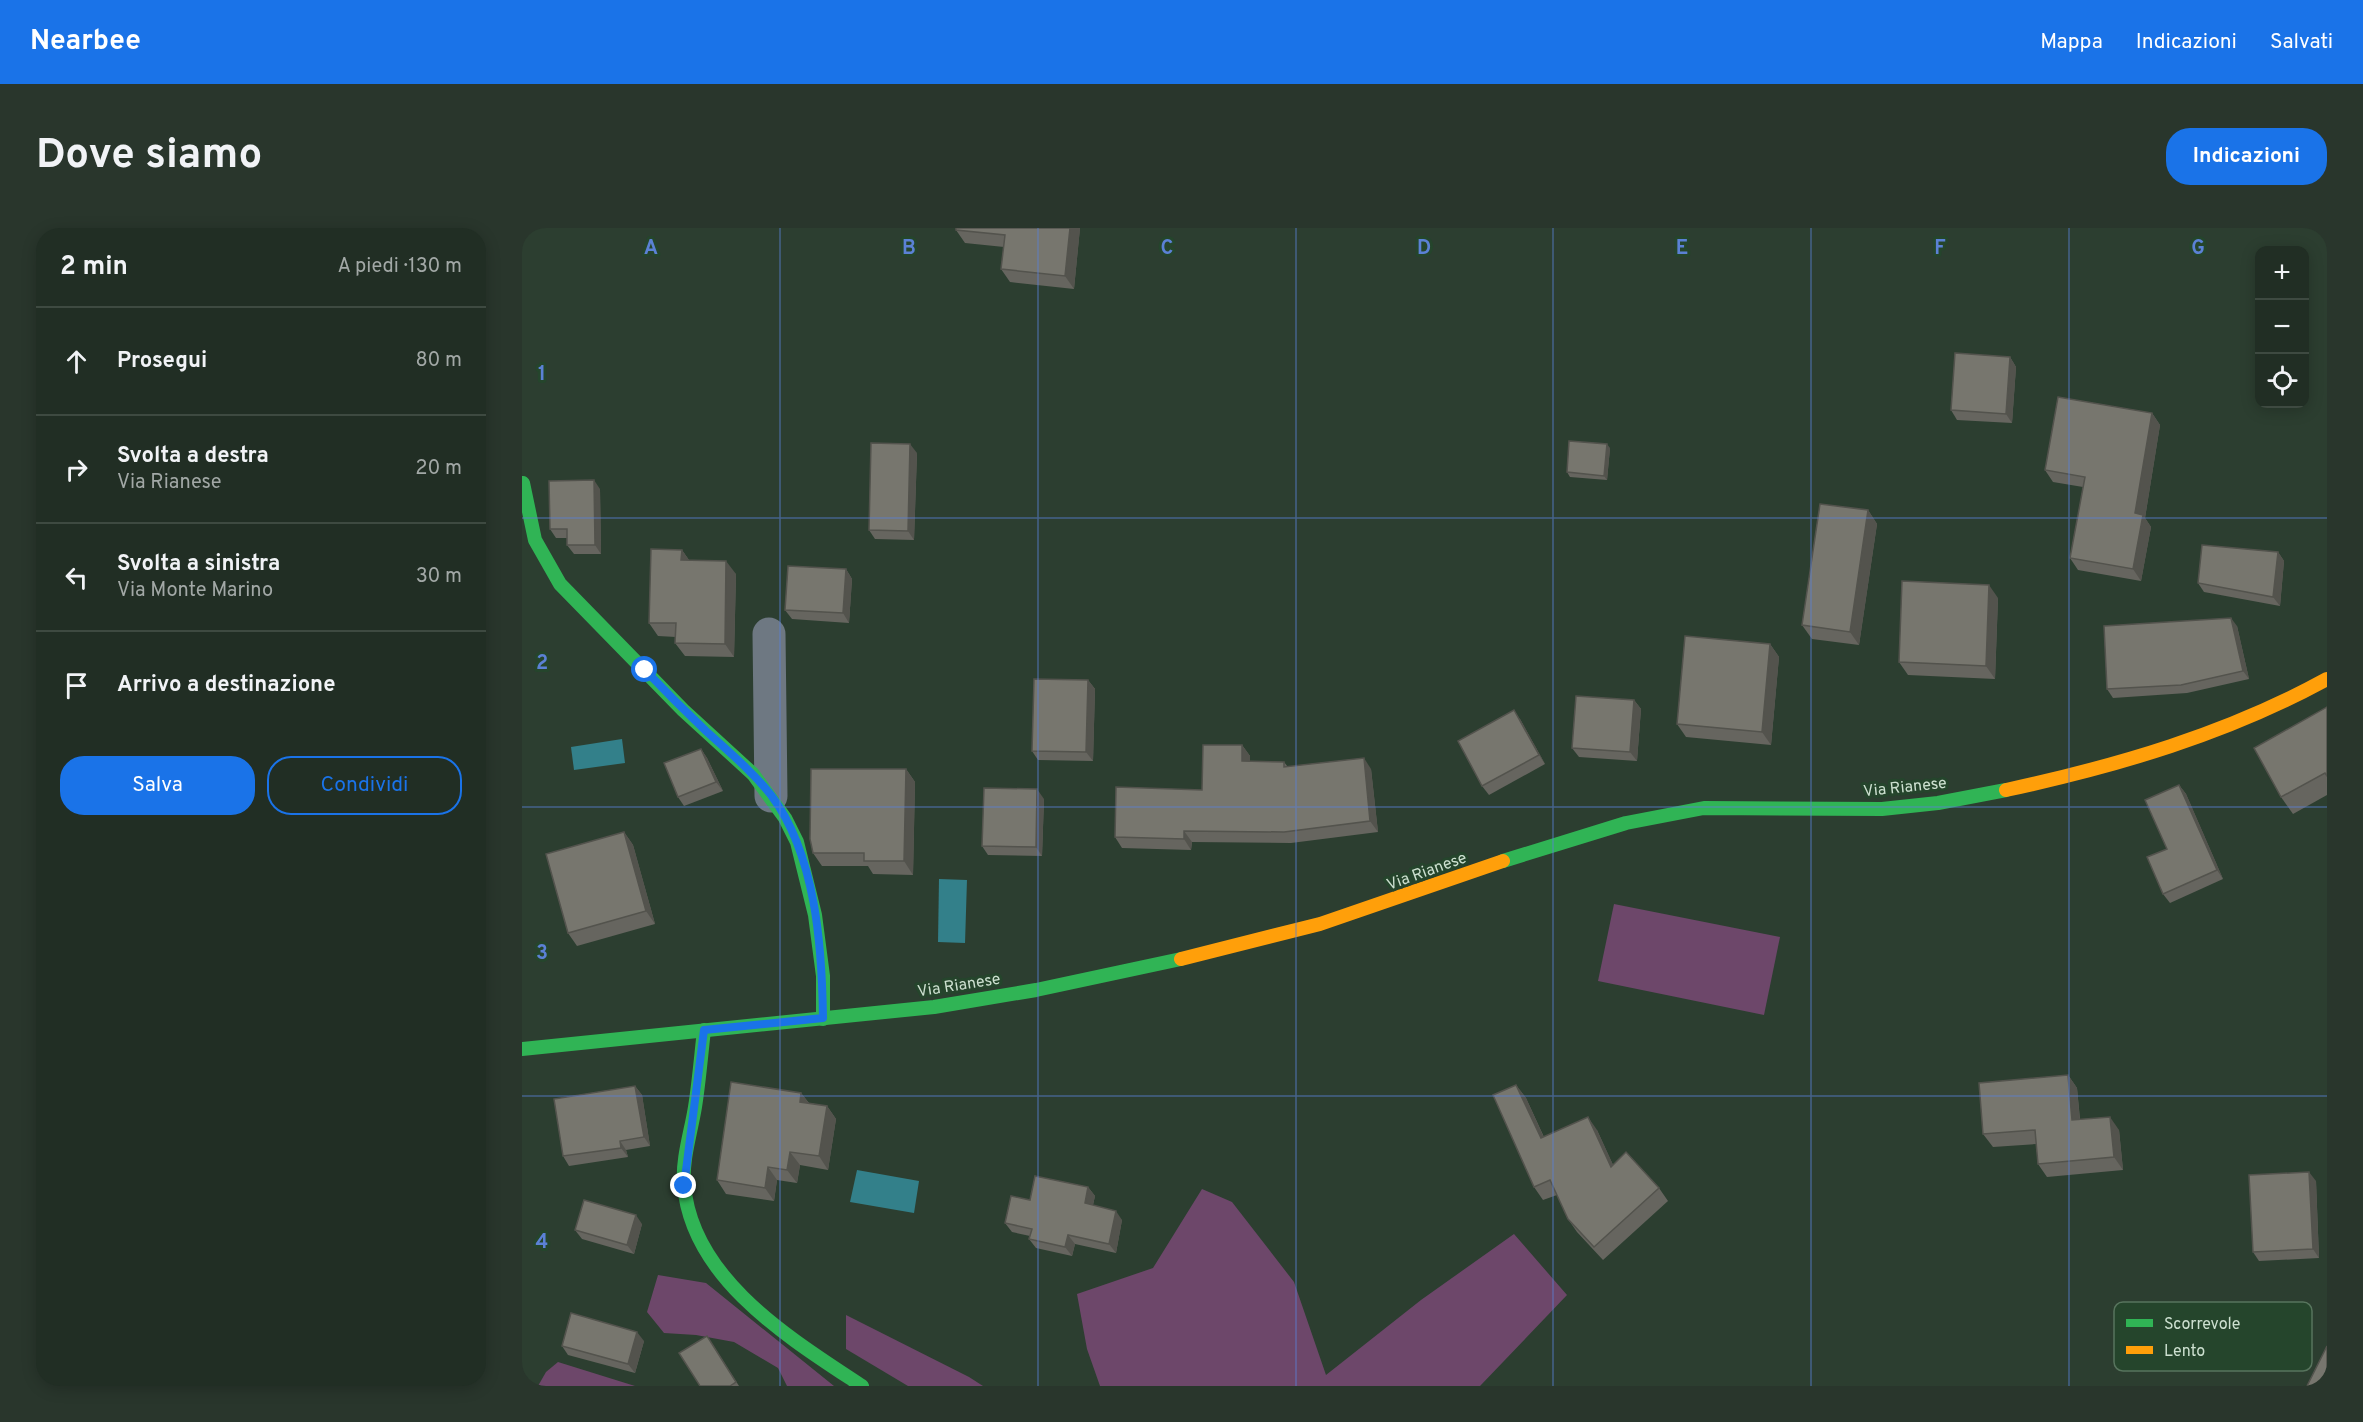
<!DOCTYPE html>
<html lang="it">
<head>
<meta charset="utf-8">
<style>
  body { margin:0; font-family:Overpass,sans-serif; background:#29362c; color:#f1f3f6 }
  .controls { position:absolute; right:18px; top:18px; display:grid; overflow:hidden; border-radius:12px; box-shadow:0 3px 15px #0003 }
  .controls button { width:54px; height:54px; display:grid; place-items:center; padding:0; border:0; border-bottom:2px solid #3e4a41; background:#212e24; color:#f1f3f6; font:30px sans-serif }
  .stop { position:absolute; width:18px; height:18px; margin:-14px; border:4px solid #1a73e8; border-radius:50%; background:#fff }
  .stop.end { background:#1a73e8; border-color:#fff; box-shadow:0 2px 6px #0008 }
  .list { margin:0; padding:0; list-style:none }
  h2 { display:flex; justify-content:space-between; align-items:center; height:78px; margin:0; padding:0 24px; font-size:26px }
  h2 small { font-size:20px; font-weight:400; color:#a2a8a6 }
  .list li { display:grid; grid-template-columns:39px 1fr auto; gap:18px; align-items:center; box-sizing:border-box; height:108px; padding:0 24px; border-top:2px solid #3e4a41 }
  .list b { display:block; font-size:22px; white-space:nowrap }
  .list p { margin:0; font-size:20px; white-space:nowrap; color:#a2a8a6 }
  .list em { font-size:20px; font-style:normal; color:#a2a8a6 }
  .actions { display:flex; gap:12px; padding:18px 24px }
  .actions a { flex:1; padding:14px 0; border:2px solid #1a73e8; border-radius:24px; text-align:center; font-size:21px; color:#1a73e8 }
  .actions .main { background:#1a73e8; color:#fff }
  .icon { flex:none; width:33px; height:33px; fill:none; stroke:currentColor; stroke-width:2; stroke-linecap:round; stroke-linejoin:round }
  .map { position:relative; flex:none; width:1805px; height:1158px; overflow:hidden; border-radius:24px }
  header { display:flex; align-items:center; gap:36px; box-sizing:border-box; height:84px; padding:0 30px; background:#1a73e8; color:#fff }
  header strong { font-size:28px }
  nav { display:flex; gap:33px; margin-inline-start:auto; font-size:21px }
  .intro { display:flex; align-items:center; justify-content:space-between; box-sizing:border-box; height:144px; padding:0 36px }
  h1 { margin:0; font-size:42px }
  .button { padding:15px 27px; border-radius:24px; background:#1a73e8; color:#fff; font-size:21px; font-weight:700 }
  main { display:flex; gap:36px; padding:0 36px }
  aside { flex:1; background:#212e24; border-radius:24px; box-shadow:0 3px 15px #0003 }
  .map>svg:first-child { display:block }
  .green { fill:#6d476a }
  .water { fill:#33808a }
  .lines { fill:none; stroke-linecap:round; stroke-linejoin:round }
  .street { stroke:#6e7882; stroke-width:33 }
  .fast { stroke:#30b455; stroke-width:14 }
  .slow { stroke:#ff9f0a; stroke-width:14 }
  .wall { fill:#66655f }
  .shaded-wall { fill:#53534d }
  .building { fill:#77766e; stroke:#53534d; stroke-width:1.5 }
  .route { stroke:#1a73e8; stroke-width:8 }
  .grid { fill:none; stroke:#5b81d5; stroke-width:1.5; stroke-opacity:0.55 }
  .labels { text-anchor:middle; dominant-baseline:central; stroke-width:6; stroke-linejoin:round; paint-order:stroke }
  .street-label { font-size:16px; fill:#cde0d0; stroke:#25452c }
  .key { fill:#25452c; stroke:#57745d; stroke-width:1.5 }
  .key-label { font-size:16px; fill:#cde0d0 }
  .grid-label { font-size:20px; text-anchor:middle; font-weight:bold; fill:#5b81d5; stroke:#25452c; stroke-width:6; stroke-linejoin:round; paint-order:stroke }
</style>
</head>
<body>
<header>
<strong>Nearbee</strong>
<nav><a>Mappa</a><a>Indicazioni</a><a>Salvati</a></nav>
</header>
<div class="intro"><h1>Dove siamo</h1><a class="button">Indicazioni</a></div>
<main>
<aside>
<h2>2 min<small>A piedi · 130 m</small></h2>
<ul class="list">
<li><svg class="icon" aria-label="ahead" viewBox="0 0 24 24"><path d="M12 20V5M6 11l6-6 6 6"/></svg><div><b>Prosegui</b></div><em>80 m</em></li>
<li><svg class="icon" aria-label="right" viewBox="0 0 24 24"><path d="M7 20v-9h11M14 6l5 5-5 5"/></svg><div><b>Svolta a destra</b><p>Via Rianese</p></div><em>20 m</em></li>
<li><svg class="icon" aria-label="left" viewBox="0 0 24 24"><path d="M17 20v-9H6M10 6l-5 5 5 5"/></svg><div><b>Svolta a sinistra</b><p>Via Monte Marino</p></div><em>30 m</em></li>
<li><svg class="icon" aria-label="arrive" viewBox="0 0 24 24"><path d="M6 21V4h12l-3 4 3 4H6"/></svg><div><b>Arrivo a destinazione</b></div></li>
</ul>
<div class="actions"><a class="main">Salva</a><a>Condividi</a></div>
</aside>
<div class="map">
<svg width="1805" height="1158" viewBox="0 0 1805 1158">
  <rect width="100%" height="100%" fill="#2c3e30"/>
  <g class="green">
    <path d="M1092,676L1258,709L1242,787L1076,753Z"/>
    <path d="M680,961L710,974L772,1054L804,1147L899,1072L992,1006L1045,1067L958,1158H578L565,1121L555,1066L631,1040Z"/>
    <path d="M136,1047L184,1055L312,1158H265L256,1140L212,1114L174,1107L142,1105L125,1084Z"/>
    <path d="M324,1087L447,1149L461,1158H386L324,1121Z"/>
    <path d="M36,1134L113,1158H16L24,1144Z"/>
  </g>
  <g class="water">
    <path d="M100,511L103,535L52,542L49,519Z"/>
    <path d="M417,651L445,652L443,715L416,714Z"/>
    <path d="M335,942L397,953L392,985L328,974Z"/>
  </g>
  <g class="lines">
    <path class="street" d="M247,406L249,568"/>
    <g class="fast">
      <path d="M1,255L13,312L38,356L161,482L231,546L263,590L275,614L293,687L301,748V791"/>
      <path d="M981,633L1104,595L1182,580L1360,581L1416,575L1484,562"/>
      <path d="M182,802C179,828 177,854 173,879C169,904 160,931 162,956C169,1051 269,1111 340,1158"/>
      <path d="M0,821L412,779L514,762L659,731"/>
    </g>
    <g class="slow">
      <path d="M1484,562C1595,538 1705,506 1805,451"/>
      <path d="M659,731L798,696L981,633"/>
    </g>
  </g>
  <g class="wall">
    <path d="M558,0L552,61L488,54L479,41L482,19L443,15L434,2Z"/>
    <path d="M1488,129L1494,139L1490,195L1435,192L1429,182Z"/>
    <path d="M1630,185L1638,197L1623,290L1629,299L1619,353L1556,342L1548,330L1561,259L1531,254L1523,242Z"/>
    <path d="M1088,220L1085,252L1048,249L1045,244Z"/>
    <path d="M395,225L392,312L353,311L347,302Z"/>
    <path d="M78,261L79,326H52L45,317V310H34L28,301Z"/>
    <path d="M1346,282L1355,296L1337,417L1290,411L1280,397Z"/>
    <path d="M160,322L167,332L214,346L212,429L163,428L153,415L154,409L136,408L127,395Z"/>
    <path d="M1756,324L1762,333L1758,378L1682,364L1676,355Z"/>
    <path d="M324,341L330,351L327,395L270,391L263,382Z"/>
    <path d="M1476,370L1473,451L1386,447L1377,434Z"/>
    <path d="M1715,398L1727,451L1665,465L1591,470L1585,461Z"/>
    <path d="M1248,416L1257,429L1249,517L1164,509L1155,496Z"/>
    <path d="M566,452L573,461L571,533L516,532L510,523Z"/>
    <path d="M1112,472L1119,481L1115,533L1057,529L1050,520Z"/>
    <path d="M1805,479V567L1771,586L1759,569Z"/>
    <path d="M998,491L1023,536L967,567L960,558Z"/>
    <path d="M720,517L728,528V533L762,534L766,539L849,541L856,604L769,615L670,614L669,622L600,620L593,609L680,562Z"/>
    <path d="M179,521L185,530L201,563L162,578L156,569Z"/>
    <path d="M384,541L393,554L391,647L351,646L346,638H300L291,625Z"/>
    <path d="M1657,557L1664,566L1701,651L1648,675L1641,666L1645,621Z"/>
    <path d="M522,571L520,628L466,627L460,618Z"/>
    <path d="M102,604L111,617L133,696L55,718L46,705Z"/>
    <path d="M1546,847L1555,860L1558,891L1597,902L1601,942L1525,949L1516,936L1514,916L1471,919L1461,906Z"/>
    <path d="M994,857L1004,870L1022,909L1075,902L1091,937L1137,960L1146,973L1081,1032L1055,1004L1046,991L1035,967L1021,972L1012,959Z"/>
    <path d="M113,858L120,867L128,918L104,922L106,929L47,938L41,928Z"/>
    <path d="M279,865L287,875L305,878L314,891L306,942L278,937L275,955L255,952L252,973L204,966L195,952Z"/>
    <path d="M1794,953L1797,1030L1737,1033L1731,1024Z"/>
    <path d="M566,959L573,968L571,977L600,992L594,1025L553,1016L550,1028L514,1020L507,1011L508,1008L490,1004L483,995L508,972Z"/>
    <path d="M120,996L112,1026L60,1011L53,1002Z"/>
    <path d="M122,1113L113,1145L46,1127L40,1118Z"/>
    <path d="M191,1117L217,1158H178Z"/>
  </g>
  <g class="shaded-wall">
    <path d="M548,0H558L552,61L543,48Z"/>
    <path d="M1488,129L1494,139L1490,195L1484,186Z"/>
    <path d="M1630,185L1638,197L1623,290L1629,299L1619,353L1611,341L1613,285Z"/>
    <path d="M388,216L395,225L392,312L386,303Z"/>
    <path d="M1085,216L1088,220L1085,252L1082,248Z"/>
    <path d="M72,252L78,261L79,326L73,317Z"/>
    <path d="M1346,282L1355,296L1337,417L1328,404Z"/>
    <path d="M160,322L169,335L159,332Z"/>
    <path d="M1756,324L1762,333L1758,378L1751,369Z"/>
    <path d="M204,333L214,346L212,429L203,416Z"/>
    <path d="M324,341L330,351L327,395L321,385Z"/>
    <path d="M1467,357L1476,370L1473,451L1464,438Z"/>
    <path d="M1709,390L1715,398L1727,451L1721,443Z"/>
    <path d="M1248,416L1257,429L1249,517L1240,504Z"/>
    <path d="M566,452L573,461L571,533L564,524Z"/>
    <path d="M1112,472L1119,481L1115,533L1108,524Z"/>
    <path d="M992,482L998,491L1023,536L1017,527Z"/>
    <path d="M720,517L728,528V544L720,533Z"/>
    <path d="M179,521L185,530L201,563L194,554Z"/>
    <path d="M842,530L849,541L856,604L848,593Z"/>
    <path d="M384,541L393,554L391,647L382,633Z"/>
    <path d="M1657,557L1664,566L1701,651L1695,642Z"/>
    <path d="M515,561L522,571L520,628L514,619Z"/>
    <path d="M662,603L670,614L669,622L662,611Z"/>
    <path d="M102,604L111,617L133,696L124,683Z"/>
    <path d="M1546,847L1555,860L1559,905L1550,892Z"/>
    <path d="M994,857L1004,870L1028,923L1019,910Z"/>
    <path d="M113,858L120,867L128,918L122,909Z"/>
    <path d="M279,865L289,878L278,874Z"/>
    <path d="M305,878L314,891L306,942L297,928Z"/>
    <path d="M1066,889L1075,902L1098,952L1089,939Z"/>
    <path d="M1588,889L1597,902L1601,942L1592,929Z"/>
    <path d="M98,913L104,922L106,929L99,920Z"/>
    <path d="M268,924L278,937L275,955L265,942Z"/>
    <path d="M246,939L255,952L252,973L243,960Z"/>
    <path d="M1787,944L1794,953L1797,1030L1791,1021Z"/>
    <path d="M566,959L573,968L569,985L563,975Z"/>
    <path d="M594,983L600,992L594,1025L587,1016Z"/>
    <path d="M114,987L120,996L112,1026L105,1017Z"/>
    <path d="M546,1007L553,1016L550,1028L543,1019Z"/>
    <path d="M115,1104L122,1113L113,1145L106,1136Z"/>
  </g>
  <g class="building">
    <path d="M434,0H548L543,48L479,41L483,7L434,2Z"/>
    <path d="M1433,125L1488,129L1484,186L1429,182Z"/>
    <path d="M1536,169L1630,185L1613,285L1621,287L1611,341L1548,330L1563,249L1523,242Z"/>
    <path d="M1047,213L1085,216L1082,248L1045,244Z"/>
    <path d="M349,215L388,216L386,303L347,302Z"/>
    <path d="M72,252L73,317H45V301H28L27,253Z"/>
    <path d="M1298,276L1346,282L1328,404L1280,397Z"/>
    <path d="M1680,317L1756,324L1751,369L1676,355Z"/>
    <path d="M129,321L160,322L159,332L204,333L203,416L153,415L154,395H127Z"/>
    <path d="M266,338L324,341L321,385L263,382Z"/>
    <path d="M1380,353L1467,357L1464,438L1377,434Z"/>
    <path d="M1709,390L1721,443L1659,457L1585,461L1582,398Z"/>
    <path d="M1163,408L1248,416L1240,504L1155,496Z"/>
    <path d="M512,451L566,452L564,524L510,523Z"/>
    <path d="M1054,468L1112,472L1108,524L1050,520Z"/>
    <path d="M1805,479V548L1803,545L1759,569L1732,520Z"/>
    <path d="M992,482L1017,527L960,558L936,513Z"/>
    <path d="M681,517H720V533L762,534V539L842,530L848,593L762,604L662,603V611L593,609L594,559L680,562Z"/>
    <path d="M179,521L194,554L156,569L142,535Z"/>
    <path d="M289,541H384L382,633H342V625H291L288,611Z"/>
    <path d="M1657,557L1695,642L1641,666L1625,629L1645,621L1623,572Z"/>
    <path d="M462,560L515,561L514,619L460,618Z"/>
    <path d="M102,604L124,683L46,705L24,626Z"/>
    <path d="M1546,847L1550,892L1588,889L1592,929L1516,936L1513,902L1461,906L1457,855Z"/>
    <path d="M209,854L279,865L278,874L305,878L297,928L268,924L265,942L246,939L243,960L195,952Z"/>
    <path d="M994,857L1019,910L1066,889L1089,939L1104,924L1137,960L1072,1019L1046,991L1028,952L1012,959L971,867Z"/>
    <path d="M113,858L122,909L98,913L99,920L41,928L32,871Z"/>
    <path d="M1787,944L1791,1021L1731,1024L1727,947Z"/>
    <path d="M513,948L566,959L563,975L594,983L587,1016L546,1007L543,1019L507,1011L510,1001L483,995L489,968L508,972Z"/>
    <path d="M62,972L114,987L105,1017L53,1002Z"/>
    <path d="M49,1085L115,1104L106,1136L40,1118Z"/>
    <path d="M185,1108L214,1154L208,1158H178L157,1125Z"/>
    <path d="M1805,1118V1158H1785Z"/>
  </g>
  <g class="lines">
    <path class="route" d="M123,442C143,463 163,483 184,503C206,523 230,543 249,567C294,627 300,719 301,790L182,802L162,958"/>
  </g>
  <path class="grid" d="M258,0V1158M516,0V1158M774,0V1158M1031,0V1158M1289,0V1158M1547,0V1158M0,290H1805M0,579H1805M0,868H1805"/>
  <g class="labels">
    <g class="street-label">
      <text transform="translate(1383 560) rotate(-6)">Via Rianese</text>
      <text transform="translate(905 644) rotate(-20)">Via Rianese</text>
      <text transform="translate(437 758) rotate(-9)">Via Rianese</text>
    </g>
  </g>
  <rect x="1592" y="1074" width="198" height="69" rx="9" class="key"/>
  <rect x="1604" y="1091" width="27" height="8" fill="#30b455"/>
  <rect x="1604" y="1118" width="27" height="8" fill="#ff9f0a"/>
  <g class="key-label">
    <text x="1642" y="1101">Scorrevole</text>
    <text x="1642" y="1128">Lento</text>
  </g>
  <g class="grid-label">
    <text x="129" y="26">A</text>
    <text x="387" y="26">B</text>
    <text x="645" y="26">C</text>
    <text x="902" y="26">D</text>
    <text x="1160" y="26">E</text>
    <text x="1418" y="26">F</text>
    <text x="1676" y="26">G</text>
    <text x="20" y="152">1</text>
    <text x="20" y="441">2</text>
    <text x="20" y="731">3</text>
    <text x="20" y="1020">4</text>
  </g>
</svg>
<div class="controls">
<button>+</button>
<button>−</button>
<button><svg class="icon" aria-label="locate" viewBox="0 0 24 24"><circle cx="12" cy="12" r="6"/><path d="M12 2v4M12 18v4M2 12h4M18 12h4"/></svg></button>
</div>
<div class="stop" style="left:123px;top:442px"></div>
<div class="stop end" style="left:162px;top:958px"></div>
</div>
</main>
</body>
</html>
